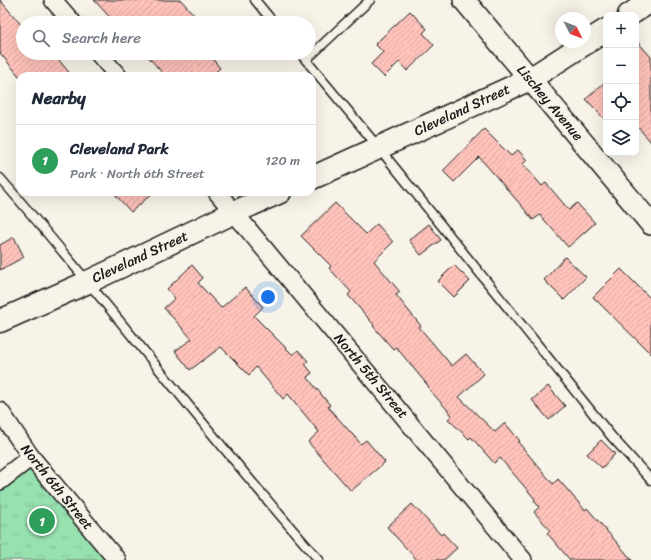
<!DOCTYPE html>
<html lang="en">
<head>
<meta charset="utf-8">
<style>
  body { margin:0; font-family:Sriracha,sans-serif; background:#f2f2f3; color:#1f2937 }
  .controls { position:absolute; right:12px; top:12px; display:grid; overflow:hidden; border-radius:8px; box-shadow:0 4px 16px #0002 }
  .controls button { width:36px; height:36px; display:grid; place-items:center; padding:0; border:0; border-bottom:1px solid #e0e1e3; background:#fff; color:#1f2937; font:20px sans-serif }
  .compass { position:absolute; left:555px; top:12px; width:36px; height:36px; border-radius:50%; background:#fff; box-shadow:0 4px 16px #0002; rotate:132deg }
  .you { position:absolute; left:268px; top:297px; width:14px; height:14px; margin:-10px; border:3px solid #fff; border-radius:50%; background:#1a73e8; box-shadow:0 0 0 6px #1a73e833 }
  .badge { display:grid; place-items:center; width:26px; height:26px; border-radius:50%; background:#c8321e; color:#fff; font-size:13px; font-weight:700 }
  .pin { position:absolute; translate:-50% -50%; border:2px solid #fff; box-shadow:0 1px 4px #0006 }
  .list { margin:0; padding:0; list-style:none }
  h2 { display:flex; justify-content:space-between; align-items:center; height:52px; margin:0; padding:0 16px; font-size:17px }
  h2 small { font-size:13px; font-weight:400; color:#747a83 }
  .list li { display:grid; grid-template-columns:26px 1fr auto; gap:12px; align-items:center; box-sizing:border-box; height:72px; padding:0 16px; border-top:1px solid #e0e1e3 }
  .list b { display:block; font-size:15px; white-space:nowrap }
  .list p { margin:0; font-size:13px; white-space:nowrap; color:#747a83 }
  .list em { font-size:13px; font-style:normal; color:#747a83 }
  .icon { flex:none; width:22px; height:22px; fill:none; stroke:currentColor; stroke-width:2; stroke-linecap:round; stroke-linejoin:round }
  .map { position:relative; flex:none; width:651px; height:560px; overflow:hidden }
  .search { position:absolute; background:#fff; box-shadow:0 4px 16px #0002; left:16px; top:16px; width:300px; height:44px; display:flex; align-items:center; gap:10px; box-sizing:border-box; padding:0 14px; border-radius:22px; color:#747a83; font-size:15px }
  .panel { position:absolute; background:#fff; box-shadow:0 4px 16px #0002; left:16px; top:72px; width:300px; height:124px; border-radius:12px }
  .map>svg:first-child { display:block }
  .park { fill:url(#park-tufts); stroke:#5a7e66 }
  .building { fill:url(#building-hatch); stroke:#1c1c1c }
  .lines { fill:none; stroke-linecap:round; stroke-linejoin:round }
  .service-casing { stroke:#1c1c1c; stroke-width:11 }
  .minor-casing { stroke:#1c1c1c; stroke-width:20 }
  .tertiary-casing { stroke:#1c1c1c; stroke-width:24 }
  .secondary-casing { stroke:#1c1c1c; stroke-width:25 }
  .service { stroke:#f7f3e8; stroke-width:8 }
  .minor { stroke:#f7f3e8; stroke-width:17 }
  .tertiary { stroke:#f7f3e8; stroke-width:21 }
  .secondary { stroke:#f7f3e8; stroke-width:22 }
  .labels { text-anchor:middle; dominant-baseline:central; stroke-width:3; stroke-linejoin:round; paint-order:stroke }
  .street-label { font-size:14px; fill:#1c1c1c; stroke:#f7f3e8 }
</style>
</head>
<body>
<div class="map">
<svg width="651" height="560" viewBox="0 0 651 560">
  <defs>
    <pattern id="park-tufts" width="24" height="20" patternUnits="userSpaceOnUse"><rect width="24" height="20" fill="#97e0af"/><path d="M3 7l-1-3M5 7V3M7 7l1-3M15 17l-1-3M17 17v-4M19 17l1-3" fill="none" stroke="#82c096"/></pattern>
    <pattern id="building-hatch" width="6" height="6" patternUnits="userSpaceOnUse"><rect width="6" height="6" fill="#ffc3bb"/><path d="M-1 1l2-2M0 6l6-6M5 7l2-2" fill="none" stroke="#daa7a0"/></pattern>
  </defs>
  <rect width="100%" height="100%" fill="#f7f3e8"/>
  <filter id="ink" filterUnits="userSpaceOnUse"><feTurbulence type="fractalNoise" baseFrequency=".025" numOctaves="2"/><feDisplacementMap in="SourceGraphic" scale="8" xChannelSelector="R" yChannelSelector="G"/><feConvolveMatrix kernelMatrix="1 2 1 2 8 2 1 2 1" color-interpolation-filters="sRGB"/></filter>
  <g filter="url(#ink)">
    <path class="park" d="M31,457L117,560H0V481Z"/>
    <g class="building">
      <path d="M0,0L23,27V53H53L72,76H19L0,53Z"/>
      <path d="M94,0H181L201,23H115Z"/>
      <path d="M410,11L427,29L423,33L434,45L407,71L399,62L384,77L371,64L383,52L375,44Z"/>
      <path d="M636,40L651,57V142L636,125Z"/>
      <path d="M145,53H208L220,68L211,76H165Z"/>
      <path d="M606,81V121L586,99Z"/>
      <path d="M484,129L511,156L518,150L527,160L523,164L542,186L546,183L569,210L577,203L595,223L568,247L540,215L533,220L520,204L479,157L454,182L443,171Z"/>
      <path d="M113,192H154L131,212Z"/>
      <path d="M335,203L366,234L377,224L393,242L374,261L400,292L396,295L421,326L419,327L452,366L466,354L484,374L459,397L495,432L505,423L520,441L518,442L553,484L558,479L585,510L587,508L632,560H570L547,533L550,530L534,512L539,507L534,500L535,499L500,458L494,463L471,437L469,439L448,419L452,415L428,388L429,387L396,347L393,349L373,326L374,325L348,295L351,292L329,268L331,266L301,236Z"/>
      <path d="M429,224L441,240L421,255L409,240Z"/>
      <path d="M14,237L24,257L0,270V245Z"/>
      <path d="M565,257L586,277L564,300L544,280Z"/>
      <path d="M192,265L203,278L198,283L221,308L245,287L263,307L254,316L293,355L298,350L308,361L305,364L312,373L307,377L330,405L328,407L361,444L366,440L385,462L351,491L308,442L319,432L288,394L283,399L256,367L249,375L221,347L190,370L175,351L192,339L164,308L175,298L167,289Z"/>
      <path d="M454,265L470,281L454,297L438,281Z"/>
      <path d="M621,269L651,299V354L593,297Z"/>
      <path d="M548,386L565,406L549,420L532,400Z"/>
      <path d="M601,440L615,454L602,468L587,454Z"/>
      <path d="M412,504L441,535L443,533L457,548L444,560H417L387,527Z"/>
    </g>
    <g class="lines">
      <defs>
        <g id="service">
          <path d="M255,0L274,23"/>
          <path d="M300,53L379,148L612,437L651,480"/>
          <path d="M306,60L370,0"/>
          <path d="M0,178C109,303 209,436 319,560"/>
        </g>
        <g id="minor">
          <path d="M53,0L73,23"/>
          <path d="M98,53L118,76"/>
          <path d="M217,192L523,560"/>
          <path d="M0,411L31,457L117,560"/>
          <path d="M0,481L31,457"/>
        </g>
        <path id="tertiary" d="M464,0L651,224"/>
        <g id="secondary">
          <path d="M629,15L651,1"/>
          <path d="M312,178L530,79L606,30"/>
          <path d="M0,321L88,282L235,212L280,192"/>
        </g>
      </defs>
      <use href="#service" class="service-casing"/>
      <use href="#minor" class="minor-casing"/>
      <use href="#tertiary" class="tertiary-casing"/>
      <use href="#secondary" class="secondary-casing"/>
      <use href="#service" class="service"/>
      <use href="#minor" class="minor"/>
      <use href="#tertiary" class="tertiary"/>
      <use href="#secondary" class="secondary"/>
    </g>
  </g>
  <g class="labels">
    <g class="street-label">
      <text transform="translate(550 103) rotate(50)">Lischey Avenue</text>
      <text transform="translate(462 110) rotate(-25)">Cleveland Street</text>
      <text transform="translate(140 257) rotate(-25)">Cleveland Street</text>
      <text transform="translate(371 376) rotate(50)">North 5th Street</text>
      <text transform="translate(57 487) rotate(51)">North 6th Street</text>
    </g>
  </g>
</svg>
<div class="controls">
<button>+</button>
<button>−</button>
<button><svg class="icon" aria-label="locate" viewBox="0 0 24 24"><circle cx="12" cy="12" r="6"/><path d="M12 2v4M12 18v4M2 12h4M18 12h4"/></svg></button>
<button><svg class="icon" aria-label="layers" viewBox="0 0 24 24"><path d="M12 4l9 5-9 5-9-5zM3 14l9 5 9-5"/></svg></button>
</div>
<svg class="compass" viewBox="-18 -18 36 36"><path d="M0-13l5 13h-10z" fill="#e53935"/><path d="M0 13l5-13h-10z" fill="#747a83"/></svg>
<div class="you"></div>
<div class="pin badge" style="left:42px;top:521px;background:#2e9e5b">1</div>
<div class="search"><svg class="icon" aria-label="search" viewBox="0 0 24 24"><circle cx="10" cy="10" r="6"/><path d="M15 15l6 6"/></svg>Search here</div>
<section class="panel">
<h2>Nearby<small></small></h2>
<ul class="list">
<li><span class="badge" style="background:#2e9e5b">1</span><div><b>Cleveland Park</b><p>Park · North 6th Street</p></div><em>120 m</em></li>
</ul>
</section>
</div>
</body>
</html>
